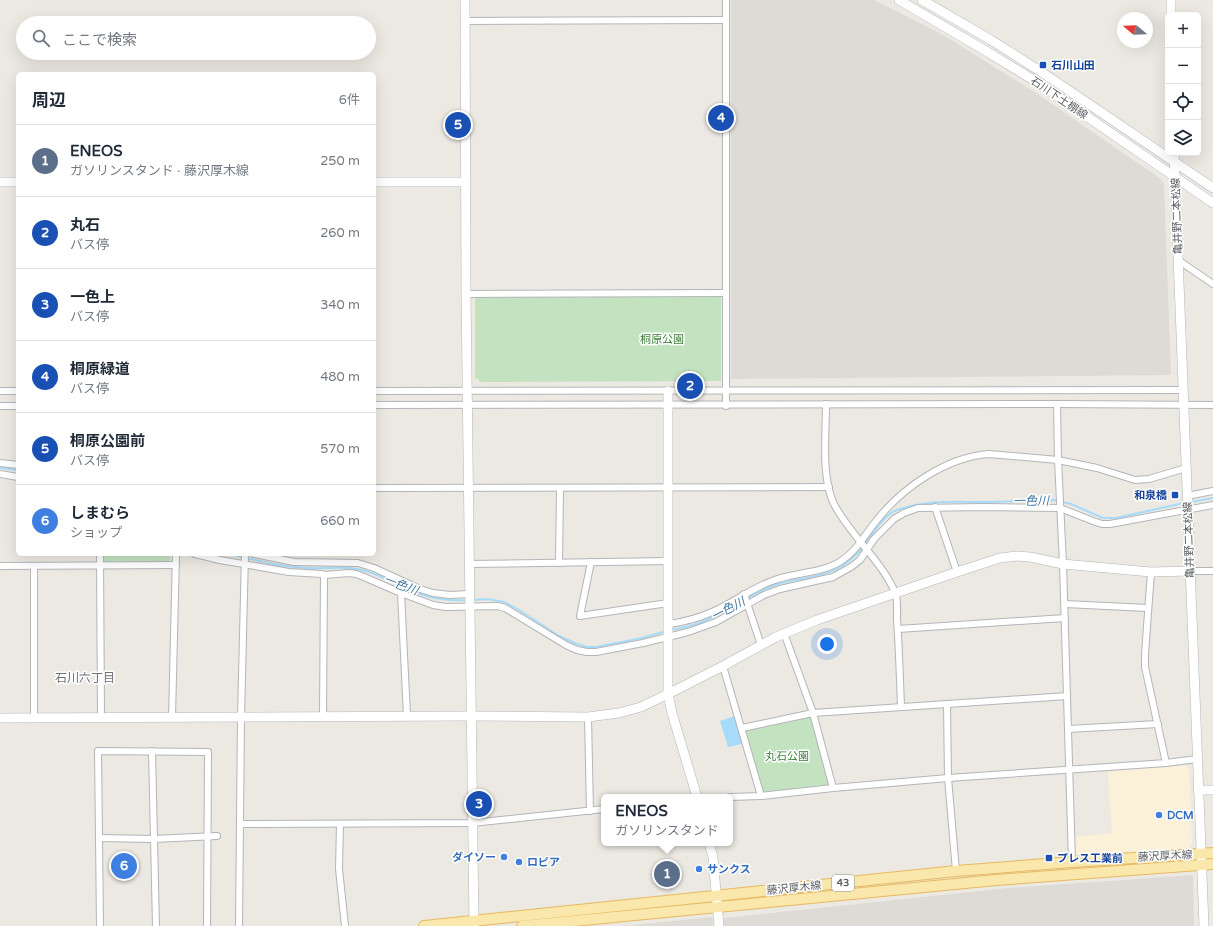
<!DOCTYPE html>
<html lang="ja">
<head>
<meta charset="utf-8">
<style>
  body { margin:0; font-family:"Varela Round","Noto Sans JP",sans-serif; background:#f2f2f3; color:#1f2937 }
  .controls { position:absolute; right:12px; top:12px; display:grid; overflow:hidden; border-radius:6px; box-shadow:0 4px 16px #0002 }
  .controls button { width:36px; height:36px; display:grid; place-items:center; padding:0; border:0; border-bottom:1px solid #e0e1e3; background:#fff; color:#1f2937; font:20px sans-serif }
  .compass { position:absolute; left:1117px; top:12px; width:36px; height:36px; border-radius:50%; background:#fff; box-shadow:0 4px 16px #0002; rotate:289deg }
  .you { position:absolute; left:827px; top:644px; width:14px; height:14px; margin:-10px; border:3px solid #fff; border-radius:50%; background:#1a73e8; box-shadow:0 0 0 6px #1a73e833 }
  .badge { display:grid; place-items:center; width:26px; height:26px; border-radius:50%; background:#1a73e8; color:#fff; font-size:13px; font-weight:700 }
  .pin { position:absolute; translate:-50% -50%; border:2px solid #fff; box-shadow:0 1px 4px #0006 }
  .popup { position:absolute; left:601px; top:794px; width:132px; height:52px; box-sizing:border-box; display:grid; place-content:center; border-radius:6px; background:#fff; filter:drop-shadow(0 1px 3px #0005); font-size:13px; white-space:nowrap; color:#747a83 }
  .popup b { font-size:15px; color:#1f2937 }
  .popup::after { content:''; position:absolute; left:50%; top:100%; margin-left:-8px; border:8px solid transparent; border-top-color:#fff }
  .list { margin:0; padding:0; list-style:none }
  h2 { display:flex; justify-content:space-between; align-items:center; height:52px; margin:0; padding:0 16px; font-size:17px }
  h2 small { font-size:13px; font-weight:400; color:#747a83 }
  .list li { display:grid; grid-template-columns:26px 1fr auto; gap:12px; align-items:center; box-sizing:border-box; height:72px; padding:0 16px; border-top:1px solid #e0e1e3 }
  .list b { display:block; font-size:15px; white-space:nowrap }
  .list p { margin:0; font-size:13px; white-space:nowrap; color:#747a83 }
  .list em { font-size:13px; font-style:normal; color:#747a83 }
  .icon { flex:none; width:22px; height:22px; fill:none; stroke:currentColor; stroke-width:2; stroke-linecap:round; stroke-linejoin:round }
  .map { position:relative; flex:none; width:1213px; height:926px; overflow:hidden }
  .search { position:absolute; background:#fff; box-shadow:0 4px 16px #0002; left:16px; top:16px; width:360px; height:44px; display:flex; align-items:center; gap:10px; box-sizing:border-box; padding:0 14px; border-radius:22px; color:#747a83; font-size:15px }
  .panel { position:absolute; background:#fff; box-shadow:0 4px 16px #0002; left:16px; top:72px; width:360px; height:484px; border-radius:6px }
  .map>svg:first-child { display:block }
  .commercial { fill:#fbf1d9 }
  .industrial { fill:#dedbd7 }
  .green { fill:#c3e3c0 }
  .water { fill:#a6dbf9 }
  .lines { fill:none; stroke-linecap:round; stroke-linejoin:round }
  .stream { stroke:#a6dbf9; stroke-width:2 }
  .street-casing { stroke:#b3b5b9; stroke-width:8 }
  .secondary-casing { stroke:#b2b5b9; stroke-width:10 }
  .primary-casing { stroke:#e7b861; stroke-width:12 }
  .street { stroke:#fff; stroke-width:6 }
  .secondary { stroke:#fff; stroke-width:9 }
  .primary { stroke:#f9e7ab; stroke-width:10 }
  .transit-dot { fill:#1a4fb4; stroke:#fff; stroke-width:1.5 }
  .shop-dot { fill:#3f7fe0; stroke:#fff; stroke-width:1.5 }
  .labels { text-anchor:middle; dominant-baseline:central; stroke-width:3; stroke-linejoin:round; paint-order:stroke }
  .shield { fill:#fff; stroke:#8c8f91; stroke-width:1 }
  .shield-label { font-size:10px; font-weight:bold; fill:#5b5f62 }
  .transit-label { font-size:11px; font-weight:bold; fill:#164399; stroke:#fff; text-anchor:start }
  .street-label { font-size:11px; fill:#5b5f62; stroke:#fff }
  .park-label { font-size:11px; fill:#3c813a; stroke:#fff }
  .shop-label { font-size:11px; font-weight:bold; fill:#366cbe; stroke:#fff; text-anchor:start }
  .water-label { font-size:12px; font-style:italic; fill:#4277a1; stroke:#fff }
  .neighbourhood-label { font-size:12px; fill:#6c7074; stroke:#fff }
</style>
</head>
<body>
<div class="map">
<svg width="1213" height="926" viewBox="0 0 1213 926">
  <rect width="100%" height="100%" fill="#ece9e2"/>
  <path class="commercial" d="M1186,765L1189,769L1192,843L1189,848L1078,855L1075,853L1076,837L1112,833L1108,772Z"/>
  <g class="industrial">
    <path d="M731,0H874L945,36L1036,93L1161,179L1164,184L1171,375L731,379Z"/>
    <path d="M1193,875L1194,926H724V918L1008,888Z"/>
    <path d="M712,917L713,926H625Z"/>
  </g>
  <g class="green">
    <path d="M477,297H721V381L481,382L475,377V299Z"/>
    <path d="M104,554H170V561L104,562Z"/>
    <path d="M813,713L833,788L761,796L742,728Z"/>
  </g>
  <path class="water" d="M738,715L746,743L728,747L720,721Z"/>
  <g class="lines">
    <g class="stream">
      <path d="M0,468L18,470"/>
      <path d="M1191,502L1213,498"/>
      <path d="M229,554C255,560 281,567 308,568C324,569 341,566 357,569C371,571 384,578 397,584C424,597 438,601 468,600"/>
      <path d="M472,600L488,599L504,602L519,610L559,636L577,644L587,647H596L642,638L666,631"/>
      <path d="M670,630C685,628 700,624 713,617C735,607 755,591 778,584C799,578 828,577 845,564C851,560 856,555 861,550C871,538 881,516 897,510C924,500 953,502 981,502C1005,502 1030,501 1054,500L1071,504L1103,518H1116L1184,503"/>
    </g>
    <defs>
      <g id="street">
        <path d="M726,0V406"/>
        <path d="M465,21L726,20"/>
        <path d="M1178,260L1213,284"/>
        <path d="M466,294L726,293"/>
        <path d="M0,391H18"/>
        <path d="M374,391L1183,390"/>
        <path d="M826,404C826,433 821,478 834,504C850,535 880,559 895,592C898,599 897,611 897,619C899,648 900,678 901,707"/>
        <path d="M1057,404L1058,460L1063,564L1072,862"/>
        <path d="M374,405L1057,404L1213,405"/>
        <path d="M0,406H18"/>
        <path d="M0,463L18,465"/>
        <path d="M0,474L18,477"/>
        <path d="M374,488L829,487"/>
        <path d="M1187,496L1213,491"/>
        <path d="M935,507L957,572"/>
        <path d="M100,554L101,717"/>
        <path d="M195,554L220,560L289,572L322,574L324,575L349,573L356,574L364,577L401,593L433,605L446,607L498,606L505,608L566,645L577,650L587,652H596L643,643L688,632L716,622L764,595L780,589L833,577L851,567L860,560L874,539L894,519L904,513L918,508L984,507L1060,508L1093,521L1102,524H1110L1213,505"/>
        <path d="M254,554L294,562L358,563L374,568L420,589L433,593L450,595L469,594"/>
        <path d="M591,562L580,616L668,603"/>
        <path d="M559,563L560,488"/>
        <path d="M469,564L668,561"/>
        <path d="M0,566L176,565"/>
        <path d="M34,566V718"/>
        <path d="M1190,571H1213"/>
        <path d="M1151,572L1145,654V667L1166,763"/>
        <path d="M401,593L407,716"/>
        <path d="M744,594L761,645"/>
        <path d="M1065,604L1148,608"/>
        <path d="M669,624C683,622 699,618 712,612C733,603 750,589 772,581C794,572 821,574 841,561C857,551 865,534 877,520C903,487 947,457 989,454L1058,460L1097,468L1135,480L1149,479L1186,468"/>
        <path d="M898,629L1065,618"/>
        <path d="M784,633L813,713L833,788"/>
        <path d="M723,666L761,796"/>
        <path d="M947,704L948,778L956,871"/>
        <path d="M172,717L176,554"/>
        <path d="M323,717L324,575"/>
        <path d="M588,717L590,811"/>
        <path d="M742,728L813,713L1067,696"/>
        <path d="M1068,729L1158,724"/>
        <path d="M152,751L156,926"/>
        <path d="M730,797L761,796L833,788L948,778L1166,763L1197,759"/>
        <path d="M240,824L472,823L604,809"/>
        <path d="M340,824L339,869L345,926"/>
        <path d="M99,838L154,839L217,836"/>
        <path d="M100,926L98,751L208,752L207,926"/>
        <path d="M239,926L241,717L245,554"/>
      </g>
      <g id="secondary">
        <path d="M465,0L466,294L474,926"/>
        <path d="M899,0L986,51L1035,81L1213,203"/>
        <path d="M922,0L991,40L1040,71L1213,188"/>
        <path d="M1171,15V0"/>
        <path d="M1174,153L1204,926"/>
        <path d="M0,182H18"/>
        <path d="M374,182H466"/>
        <path d="M668,391V694L672,713L697,797"/>
        <path d="M0,718L471,716L588,717L619,713L641,707L668,694L723,666L776,637L817,620L957,572L1000,558L1017,556L1030,557L1063,564L1151,572L1190,571"/>
        <path d="M1198,790H1213"/>
        <path d="M709,843L713,857L719,926"/>
      </g>
      <g id="primary">
        <path d="M424,926L956,871L1072,862L1213,853"/>
        <path d="M522,926L996,880L1213,864"/>
      </g>
    </defs>
    <use href="#street" class="street-casing"/>
    <use href="#secondary" class="secondary-casing"/>
    <use href="#primary" class="primary-casing"/>
    <use href="#street" class="street"/>
    <use href="#secondary" class="secondary"/>
    <use href="#primary" class="primary"/>
  </g>
  <g class="transit-dot">
    <rect x="1039" y="61" width="8" height="8" rx="2"/>
    <rect x="1171" y="491" width="8" height="8" rx="2"/>
    <rect x="1045" y="854" width="8" height="8" rx="2"/>
  </g>
  <g class="shop-dot">
    <circle cx="1159" cy="815" r="4"/>
    <circle cx="504" cy="857" r="4"/>
    <circle cx="519" cy="862" r="4"/>
    <circle cx="699" cy="869" r="4"/>
  </g>
  <g class="labels">
    <rect class="shield" x="832" y="875" width="22" height="16" rx="3"/>
    <g class="shield-label">
      <text x="843" y="883">43</text>
    </g>
    <g class="transit-label">
      <text x="1051" y="65">石川山田</text>
      <text x="1167" y="495" text-anchor="end">和泉橋</text>
      <text x="1057" y="858">プレス工業前</text>
    </g>
    <g class="street-label">
      <text transform="translate(1059 98) rotate(34)">石川下土棚線</text>
      <text transform="translate(1177 216) rotate(-92)">亀井野二本松線</text>
      <text transform="translate(1189 540) rotate(-92)">亀井野二本松線</text>
      <text transform="translate(1165 856) rotate(-3)">藤沢厚木線</text>
      <text transform="translate(794 888) rotate(-6)">藤沢厚木線</text>
    </g>
    <g class="park-label">
      <text x="662" y="339">桐原公園</text>
      <text x="787" y="756">丸石公園</text>
    </g>
    <g class="shop-label">
      <text x="1167" y="815">DCM</text>
      <text x="496" y="857" text-anchor="end">ダイソー</text>
      <text x="527" y="862">ロピア</text>
      <text x="707" y="869">サンクス</text>
    </g>
    <g class="water-label">
      <text transform="translate(1031 501) rotate(-1)">一色川</text>
      <text transform="translate(401 585) rotate(20)">一色川</text>
      <text transform="translate(728 609) rotate(-28)">一色川</text>
    </g>
    <g class="neighbourhood-label">
      <text x="85" y="678">石川六丁目</text>
    </g>
  </g>
</svg>
<div class="controls">
<button>+</button>
<button>−</button>
<button><svg class="icon" aria-label="locate" viewBox="0 0 24 24"><circle cx="12" cy="12" r="6"/><path d="M12 2v4M12 18v4M2 12h4M18 12h4"/></svg></button>
<button><svg class="icon" aria-label="layers" viewBox="0 0 24 24"><path d="M12 4l9 5-9 5-9-5zM3 14l9 5 9-5"/></svg></button>
</div>
<svg class="compass" viewBox="-18 -18 36 36"><path d="M0-13l5 13h-10z" fill="#e53935"/><path d="M0 13l5-13h-10z" fill="#747a83"/></svg>
<div class="you"></div>
<div class="pin badge" style="left:667px;top:874px;background:#5c6f8a">1</div>
<div class="popup"><b>ENEOS</b>ガソリンスタンド</div>
<div class="pin badge" style="left:690px;top:386px;background:#1a4fb4">2</div>
<div class="pin badge" style="left:479px;top:804px;background:#1a4fb4">3</div>
<div class="pin badge" style="left:721px;top:118px;background:#1a4fb4">4</div>
<div class="pin badge" style="left:458px;top:125px;background:#1a4fb4">5</div>
<div class="pin badge" style="left:124px;top:866px;background:#3f7fe0">6</div>
<div class="search"><svg class="icon" aria-label="search" viewBox="0 0 24 24"><circle cx="10" cy="10" r="6"/><path d="M15 15l6 6"/></svg>ここで検索</div>
<section class="panel">
<h2>周辺<small>6件</small></h2>
<ul class="list">
<li><span class="badge" style="background:#5c6f8a">1</span><div><b>ENEOS</b><p>ガソリンスタンド · 藤沢厚木線</p></div><em>250 m</em></li>
<li><span class="badge" style="background:#1a4fb4">2</span><div><b>丸石</b><p>バス停</p></div><em>260 m</em></li>
<li><span class="badge" style="background:#1a4fb4">3</span><div><b>一色上</b><p>バス停</p></div><em>340 m</em></li>
<li><span class="badge" style="background:#1a4fb4">4</span><div><b>桐原緑道</b><p>バス停</p></div><em>480 m</em></li>
<li><span class="badge" style="background:#1a4fb4">5</span><div><b>桐原公園前</b><p>バス停</p></div><em>570 m</em></li>
<li><span class="badge" style="background:#3f7fe0">6</span><div><b>しまむら</b><p>ショップ</p></div><em>660 m</em></li>
</ul>
</section>
</div>
</body>
</html>
